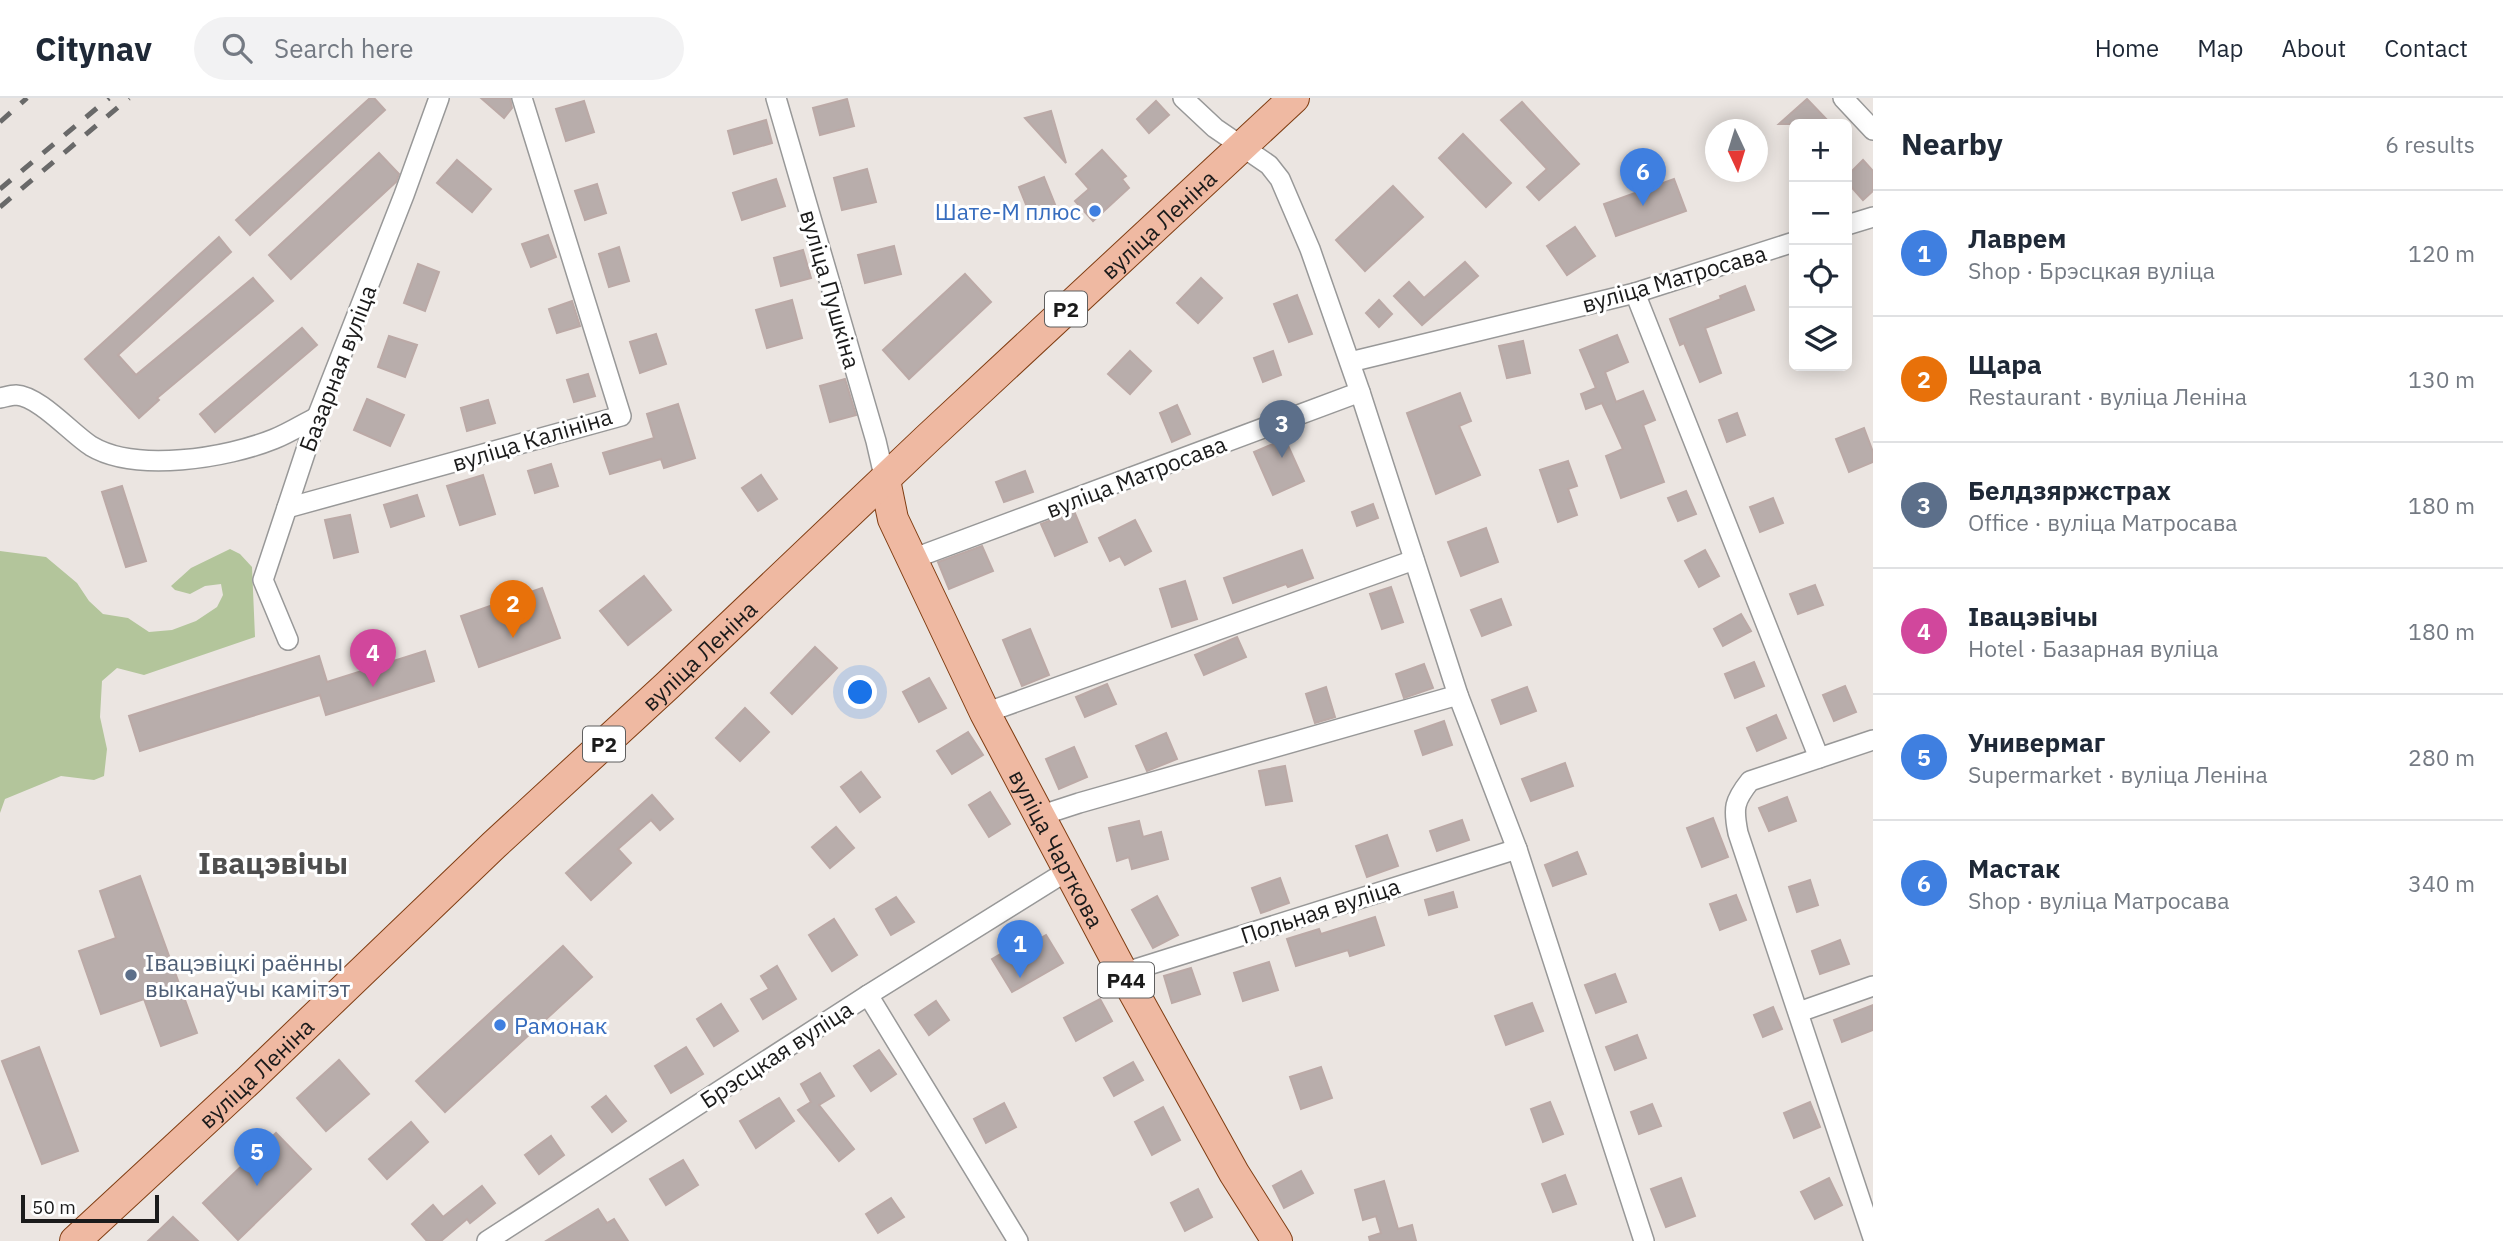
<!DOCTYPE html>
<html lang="en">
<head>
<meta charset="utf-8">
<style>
  body { margin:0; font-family:"IBM Plex Sans",sans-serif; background:#f2f2f3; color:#1f2937 }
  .controls { position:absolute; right:21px; top:21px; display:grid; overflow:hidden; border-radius:10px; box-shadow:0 4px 18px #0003 }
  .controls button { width:63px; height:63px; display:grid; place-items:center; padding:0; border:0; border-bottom:2px solid #e0e1e3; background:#fff; color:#1f2937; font:35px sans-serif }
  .compass { position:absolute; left:1705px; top:21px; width:63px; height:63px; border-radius:50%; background:#fff; box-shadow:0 4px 18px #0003; rotate:176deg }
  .scale { position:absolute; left:21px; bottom:18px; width:138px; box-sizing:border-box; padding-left:7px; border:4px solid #1b1b1b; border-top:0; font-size:19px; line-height:24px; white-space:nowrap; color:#1b1b1b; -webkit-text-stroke:5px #fff; paint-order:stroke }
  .you { position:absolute; left:861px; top:595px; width:24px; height:24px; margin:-18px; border:5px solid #fff; border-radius:50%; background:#1a73e8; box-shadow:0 0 0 10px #1a73e833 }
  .badge { display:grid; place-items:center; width:46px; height:46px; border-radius:50%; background:#7c3aed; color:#fff; font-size:23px; font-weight:700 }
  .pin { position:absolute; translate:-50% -58px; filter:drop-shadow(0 2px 4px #0008) }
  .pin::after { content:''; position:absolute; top:37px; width:24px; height:21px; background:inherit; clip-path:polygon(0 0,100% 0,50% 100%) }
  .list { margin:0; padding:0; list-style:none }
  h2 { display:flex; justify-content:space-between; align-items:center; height:91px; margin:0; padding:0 28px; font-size:30px }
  h2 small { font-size:23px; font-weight:400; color:#747a83 }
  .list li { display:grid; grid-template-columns:46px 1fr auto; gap:21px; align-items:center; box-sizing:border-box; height:126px; padding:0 28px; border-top:2px solid #e0e1e3 }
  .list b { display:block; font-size:26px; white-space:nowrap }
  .list p { margin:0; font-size:23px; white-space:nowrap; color:#747a83 }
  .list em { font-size:23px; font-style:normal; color:#747a83 }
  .icon { flex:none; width:38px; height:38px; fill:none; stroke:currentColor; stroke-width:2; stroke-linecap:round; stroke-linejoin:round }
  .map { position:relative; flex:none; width:1873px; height:1143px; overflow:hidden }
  header { display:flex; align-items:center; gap:42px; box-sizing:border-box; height:98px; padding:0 35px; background:#fff; border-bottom:2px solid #e0e1e3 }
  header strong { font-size:33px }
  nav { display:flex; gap:38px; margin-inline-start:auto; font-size:24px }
  .search { width:490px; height:63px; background:#f2f2f3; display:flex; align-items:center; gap:18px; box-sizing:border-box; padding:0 24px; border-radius:38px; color:#747a83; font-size:26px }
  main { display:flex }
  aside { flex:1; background:#fff }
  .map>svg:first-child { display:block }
  .forest { fill:#b3c59b }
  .building { fill:#b8adab; stroke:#bba9a6; stroke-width:2 }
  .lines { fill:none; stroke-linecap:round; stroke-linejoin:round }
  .minor-casing { stroke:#989898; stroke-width:22 }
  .primary-casing { stroke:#803d12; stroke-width:32 }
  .minor { stroke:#fff; stroke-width:19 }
  .primary { stroke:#efb9a2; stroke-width:30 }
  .rail { stroke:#696969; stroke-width:5; stroke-dasharray:14 14; stroke-linecap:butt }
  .shop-dot { fill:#3f7fe0; stroke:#fff; stroke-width:2.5 }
  .service-dot { fill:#5c6f8a; stroke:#fff; stroke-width:2.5 }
  .labels { text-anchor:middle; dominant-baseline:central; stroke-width:6; stroke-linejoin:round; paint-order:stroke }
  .shield { fill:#fff; stroke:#5f5f5f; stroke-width:2 }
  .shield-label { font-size:21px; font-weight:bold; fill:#1b1b1b }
  .shop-label { font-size:23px; fill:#366cbe; stroke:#fff; text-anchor:end }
  .street-label { font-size:23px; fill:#1b1b1b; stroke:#fff }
  .service-label { font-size:23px; fill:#4e5e75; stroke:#fff; text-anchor:start }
  .district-label { font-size:30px; font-weight:bold; fill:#4e4e4e; stroke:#fff }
</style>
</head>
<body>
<header>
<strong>Citynav</strong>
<div class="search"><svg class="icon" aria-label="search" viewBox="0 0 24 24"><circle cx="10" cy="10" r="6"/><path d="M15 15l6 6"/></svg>Search here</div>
<nav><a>Home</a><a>Map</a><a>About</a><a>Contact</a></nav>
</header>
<main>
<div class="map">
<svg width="1873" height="1143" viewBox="0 0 1873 1143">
  <rect width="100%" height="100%" fill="#ebe5e1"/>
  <path class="forest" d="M230,451L240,456L252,469L255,539L144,577L117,570L102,583L100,619L107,651L104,678L94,682L61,678L5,701L0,715V453L46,459L77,485L89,503L103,516L128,520L149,534L172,532L196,523L217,509L223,497L221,486L205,488L190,496L175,492L171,488L191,470Z"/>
  <g class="building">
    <path d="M370,0H374L385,12L250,137L236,122Z"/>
    <path d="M481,0H510L512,10L504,20Z"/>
    <path d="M847,1L854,28L820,37L813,10Z"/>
    <path d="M1807,1L1831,26H1779Z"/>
    <path d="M584,3L594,34L566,43L556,11Z"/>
    <path d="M1156,3L1169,17L1149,35L1137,21Z"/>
    <path d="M1522,4L1579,66L1539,102L1527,89L1547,71L1501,22Z"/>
    <path d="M1051,13L1066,65L1025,20Z"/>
    <path d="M766,22L772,45L734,56L728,33Z"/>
    <path d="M1463,36L1511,85L1486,109L1439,60Z"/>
    <path d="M1102,52L1126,78L1122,81L1129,90L1093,123L1075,103L1089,91L1076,76Z"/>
    <path d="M379,55L399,76L396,84L291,181L269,157Z"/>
    <path d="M457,62L491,91L472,114L437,85Z"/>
    <path d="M1863,62L1873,73V93L1863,102L1847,84V78Z"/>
    <path d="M867,71L876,104L842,112L834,80Z"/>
    <path d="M1044,79L1056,109L1031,119L1019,89Z"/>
    <path d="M776,81L785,108L742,122L733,95Z"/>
    <path d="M1674,81L1686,113L1616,138L1604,106Z"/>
    <path d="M597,86L606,115L585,122L575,93Z"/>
    <path d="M1393,88L1423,119L1365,173L1336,142Z"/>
    <path d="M1575,129L1595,158L1567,177L1547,148Z"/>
    <path d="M548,137L556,159L531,169L522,146Z"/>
    <path d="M219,139L231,154L118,257L136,277L253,180L273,203L157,300L159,302L139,320L85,261Z"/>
    <path d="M894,148L901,176L865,185L858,157Z"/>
    <path d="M619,149L629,183L609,189L599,156Z"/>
    <path d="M803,152L811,180L781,188L774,160Z"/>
    <path d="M1465,164L1478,178L1422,227L1394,198L1409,184L1424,200Z"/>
    <path d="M418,166L439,174L425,213L404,205Z"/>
    <path d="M965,176L991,204L909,281L883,252Z"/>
    <path d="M1201,180L1222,200L1198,225L1177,205Z"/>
    <path d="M1745,188L1754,212L1705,230L1721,275L1700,284L1684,245L1680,247L1670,221L1721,201L1720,198Z"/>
    <path d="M1297,197L1312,236L1289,244L1274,206Z"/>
    <path d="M792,202L802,240L767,250L756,212Z"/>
    <path d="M1379,202L1392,216L1379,229L1366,215Z"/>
    <path d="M572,203L580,228L557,235L549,211Z"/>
    <path d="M302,230L317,247L215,334L200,316Z"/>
    <path d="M656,236L666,266L640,275L630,244Z"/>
    <path d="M1617,237L1628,264L1605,274L1616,304L1643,293L1655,322L1643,327L1664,384L1621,400L1606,358L1623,351L1602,305L1586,311L1581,296L1596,290L1580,252Z"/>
    <path d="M389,238L417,247L405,279L378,269Z"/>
    <path d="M1523,243L1530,275L1507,280L1499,248Z"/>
    <path d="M1130,253L1151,273L1130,296L1108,276Z"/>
    <path d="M1273,253L1281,277L1263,284L1254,260Z"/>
    <path d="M588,276L595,298L574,304L567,282Z"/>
    <path d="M845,281L856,317L830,324L820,288Z"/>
    <path d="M1460,295L1471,323L1459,328L1480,377L1436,396L1407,315Z"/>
    <path d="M367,301L404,317L390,348L354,332Z"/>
    <path d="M488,302L495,325L467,333L461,310Z"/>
    <path d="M678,306L695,360L664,370L661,361L610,376L603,355L654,340L647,316Z"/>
    <path d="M1177,307L1190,336L1172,344L1160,315Z"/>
    <path d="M1737,315L1745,337L1727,344L1719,322Z"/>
    <path d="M1864,330L1873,354V364L1849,374L1836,341Z"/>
    <path d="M1285,341L1304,383L1273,397L1254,354Z"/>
    <path d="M1568,363L1577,388L1568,391L1577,417L1558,424L1540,372Z"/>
    <path d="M551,366L558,388L535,395L528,373Z"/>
    <path d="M1025,373L1033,394L1004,404L996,384Z"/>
    <path d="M483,377L495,416L460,427L447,388Z"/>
    <path d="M761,377L777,401L758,413L742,390Z"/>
    <path d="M122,388L146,463L126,469L102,394Z"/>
    <path d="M1686,393L1696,416L1678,423L1668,400Z"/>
    <path d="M417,397L424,418L391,429L384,407Z"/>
    <path d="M1773,400L1783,425L1760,434L1750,409Z"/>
    <path d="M1373,406L1378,420L1357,428L1352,414Z"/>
    <path d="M1074,413L1087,444L1055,458L1041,426Z"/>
    <path d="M350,417L358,454L334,460L325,422Z"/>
    <path d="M1135,422L1151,453L1125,467L1120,458L1110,463L1099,440Z"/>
    <path d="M1486,430L1498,464L1461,478L1448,444Z"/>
    <path d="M982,448L993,473L949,491L938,464Z"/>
    <path d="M1302,452L1313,480L1288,489L1286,486L1233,505L1224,480Z"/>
    <path d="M1705,452L1719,478L1699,489L1685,463Z"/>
    <path d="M644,478L671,512L628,547L600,513Z"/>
    <path d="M1185,483L1197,521L1172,529L1160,491Z"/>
    <path d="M1815,487L1823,507L1798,516L1790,496Z"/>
    <path d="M1391,489L1403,524L1382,531L1370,496Z"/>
    <path d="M542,490L560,540L479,569L461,518Z"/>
    <path d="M1501,501L1511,527L1482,538L1471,512Z"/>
    <path d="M1741,516L1751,533L1723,548L1714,531Z"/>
    <path d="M1030,531L1049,577L1022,588L1003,542Z"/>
    <path d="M1237,539L1246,559L1204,577L1195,557Z"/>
    <path d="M815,549L837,570L792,616L771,595Z"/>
    <path d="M425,553L434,583L326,617L320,597L140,653L129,618L319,558L327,584Z"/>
    <path d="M1754,564L1764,588L1735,600L1725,576Z"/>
    <path d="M1424,566L1433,590L1404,600L1396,576Z"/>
    <path d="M929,580L946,610L919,624L903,594Z"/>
    <path d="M1107,586L1116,606L1085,619L1076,599Z"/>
    <path d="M1845,588L1856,614L1834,623L1823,597Z"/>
    <path d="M1326,589L1335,619L1315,625L1306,596Z"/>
    <path d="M1527,589L1536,613L1501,626L1492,602Z"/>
    <path d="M745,610L769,634L740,663L716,640Z"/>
    <path d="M1776,617L1786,640L1757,653L1747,630Z"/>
    <path d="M1444,623L1452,647L1423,657L1415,633Z"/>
    <path d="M968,634L983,657L952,676L937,653Z"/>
    <path d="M1166,635L1177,661L1147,673L1136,648Z"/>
    <path d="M1074,649L1087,679L1059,691L1046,661Z"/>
    <path d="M1565,665L1573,688L1531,703L1522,681Z"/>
    <path d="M1285,668L1292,703L1266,707L1259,673Z"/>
    <path d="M861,674L880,699L860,714L841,689Z"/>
    <path d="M990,694L1010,726L989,739L969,707Z"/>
    <path d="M652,697L673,721L660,732L651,722L618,751L631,765L591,802L566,775Z"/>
    <path d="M1787,699L1796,723L1769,733L1759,710Z"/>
    <path d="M1713,720L1728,759L1702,769L1687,730Z"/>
    <path d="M1462,722L1469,742L1437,753L1430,733Z"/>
    <path d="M1139,723L1143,739L1161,734L1168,761L1132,771L1129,759L1117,763L1109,730Z"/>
    <path d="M836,729L854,750L830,770L812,749Z"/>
    <path d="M1387,737L1398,768L1367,779L1356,748Z"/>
    <path d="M1577,754L1586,776L1553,788L1545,767Z"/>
    <path d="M140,778L197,935L161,948L144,901L101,916L79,853L116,840L100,793Z"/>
    <path d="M1280,780L1289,805L1261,815L1252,790Z"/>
    <path d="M1810,782L1818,807L1797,814L1789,789Z"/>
    <path d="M1453,794L1457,809L1429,817L1425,802Z"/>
    <path d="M1736,797L1746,822L1720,832L1710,806Z"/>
    <path d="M1157,798L1178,837L1153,850L1132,812Z"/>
    <path d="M896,799L914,824L891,837L876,811Z"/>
    <path d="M1375,819L1384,847L1350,858L1348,852L1296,868L1287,841L1319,831L1321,836Z"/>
    <path d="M834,821L857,857L832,873L809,837Z"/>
    <path d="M1046,837L1063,865L1012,894L992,861L1009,851L1013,856Z"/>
    <path d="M1840,842L1849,866L1820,876L1812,853Z"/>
    <path d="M563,848L592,879L445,1014L416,983Z"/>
    <path d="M1269,864L1278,892L1243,903L1234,875Z"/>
    <path d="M777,868L796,901L763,921L751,901L769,891L761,878Z"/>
    <path d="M1191,870L1200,896L1172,905L1164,878Z"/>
    <path d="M1615,876L1626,904L1596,915L1585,887Z"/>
    <path d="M1100,901L1112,923L1076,943L1064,920Z"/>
    <path d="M936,903L949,922L929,937L915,917Z"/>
    <path d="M1532,905L1543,933L1506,947L1495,918Z"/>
    <path d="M721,906L738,933L714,948L697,921Z"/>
    <path d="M1873,907V932L1842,944L1834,922Z"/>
    <path d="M1773,909L1782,931L1763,939L1754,917Z"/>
    <path d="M1637,937L1646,960L1615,972L1606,949Z"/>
    <path d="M39,949L78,1053L42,1066L2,963Z"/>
    <path d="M686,949L703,976L671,995L655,968Z"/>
    <path d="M879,952L896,976L871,993L854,968Z"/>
    <path d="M339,962L369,996L326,1033L297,1000Z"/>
    <path d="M1133,964L1143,982L1114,998L1104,980Z"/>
    <path d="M1321,969L1332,1000L1301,1011L1290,979Z"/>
    <path d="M820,975L834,998L819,1007L854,1051L839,1063L798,1012L811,1004L801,986Z"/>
    <path d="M606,998L626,1023L612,1034L592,1009Z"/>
    <path d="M779,1000L794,1023L756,1050L740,1023Z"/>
    <path d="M1550,1004L1563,1036L1543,1044L1531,1011Z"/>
    <path d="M1810,1004L1820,1029L1794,1040L1784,1015Z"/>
    <path d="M1004,1005L1016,1029L986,1045L974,1021Z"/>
    <path d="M1652,1006L1661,1028L1639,1036L1631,1014Z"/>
    <path d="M1163,1009L1180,1042L1152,1057L1135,1024Z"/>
    <path d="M411,1024L428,1044L387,1081L369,1061Z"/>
    <path d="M276,1035L311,1071L238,1142L203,1105Z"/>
    <path d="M551,1038L564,1057L539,1076L525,1057Z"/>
    <path d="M683,1062L698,1087L666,1107L650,1081Z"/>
    <path d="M1301,1073L1313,1095L1284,1110L1273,1088Z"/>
    <path d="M1565,1077L1576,1106L1553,1114L1542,1086Z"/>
    <path d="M1681,1080L1695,1118L1666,1129L1651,1091Z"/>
    <path d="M1829,1080L1842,1107L1815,1121L1801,1094Z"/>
    <path d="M1384,1083L1398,1131L1412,1127L1416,1143H1370L1369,1139L1381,1135L1376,1118L1363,1122L1355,1092Z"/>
    <path d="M482,1088L495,1105L470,1125L467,1121L441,1143H427L412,1126L433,1107L443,1119Z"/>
    <path d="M1198,1091L1212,1119L1185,1133L1171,1105Z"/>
    <path d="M891,1100L904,1119L878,1135L866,1116Z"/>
    <path d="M598,1111L607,1125L614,1121L628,1143H546Z"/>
    <path d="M173,1119L198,1143H148Z"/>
  </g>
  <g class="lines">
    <defs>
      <g id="minor">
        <path d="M776,0L876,343L885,382"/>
        <path d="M1183,0L1215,30L1269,67L1280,81L1310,151L1360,294L1458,597L1517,751L1644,1143"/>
        <path d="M1843,0L1873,32"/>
        <path d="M1847,127L1873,119"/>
        <path d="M1635,195L1819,660"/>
        <path d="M1350,264L1635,195L1794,144"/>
        <path d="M0,300C5,299 11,297 16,297C39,298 72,336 91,348C136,375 227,360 274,341C289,335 303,326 317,319"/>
        <path d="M287,410L621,318L522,0"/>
        <path d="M912,461L1360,294"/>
        <path d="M288,542L263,482L317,319L404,97L439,0"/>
        <path d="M985,615L1414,462"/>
        <path d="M1873,642L1750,683C1734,703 1733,710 1738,735L1873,1140"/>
        <path d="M1039,718L1079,705L1458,597"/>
        <path d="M1123,875L1517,751"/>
        <path d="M868,897L1018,1143"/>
        <path d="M1799,914L1873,888"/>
        <path d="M487,1143L868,897L1067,773"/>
      </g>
      <g id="primary">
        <path id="s1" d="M885,382L893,421L985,615L1123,875L1234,1075L1277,1143"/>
        <path id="s2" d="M75,1143L249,982L494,747L668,587L927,341L1294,0"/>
      </g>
    </defs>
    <use href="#minor" class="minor-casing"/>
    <use href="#primary" class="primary-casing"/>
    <use href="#minor" class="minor"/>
    <use href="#primary" class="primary"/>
    <g class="rail">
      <path d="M0,24L27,0"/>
      <path d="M0,91L109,0"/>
      <path d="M0,109L129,0"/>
    </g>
  </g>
  <g class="shop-dot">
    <circle cx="1095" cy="113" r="7"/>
    <circle cx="500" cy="927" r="7"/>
  </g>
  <circle class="service-dot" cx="131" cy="877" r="7"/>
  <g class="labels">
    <g class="shield">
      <rect x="1045" y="193.5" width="42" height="35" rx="5"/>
      <rect x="583" y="628.5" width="42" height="35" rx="5"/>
      <rect x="1098" y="864.5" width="56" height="35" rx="5"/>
    </g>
    <g class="shield-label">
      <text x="1066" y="211">Р2</text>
      <text x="604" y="646">Р2</text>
      <text x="1126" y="882">Р44</text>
    </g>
    <g class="shop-label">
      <text x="1081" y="113">Шате-М плюс</text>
      <text x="514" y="927" text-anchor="start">Рамонак</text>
    </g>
    <g class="street-label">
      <text stroke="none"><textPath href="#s2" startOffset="1486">вуліца Леніна</textPath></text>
      <text transform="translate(1674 180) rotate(-16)">вуліца Матросава</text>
      <text transform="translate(831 191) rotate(74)">вуліца Пушкіна</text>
      <text transform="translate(337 270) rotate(-69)">Базарная вуліца</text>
      <text transform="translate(532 341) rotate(-17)">вуліца Калініна</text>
      <text transform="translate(1136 378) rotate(-21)">вуліца Матросава</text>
      <text stroke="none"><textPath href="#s2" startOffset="856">вуліца Леніна</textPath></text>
      <text stroke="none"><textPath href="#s1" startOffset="408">вуліца Чарткова</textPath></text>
      <text transform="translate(1320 812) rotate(-18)">Польная вуліца</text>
      <text transform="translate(776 956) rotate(-33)">Брэсцкая вуліца</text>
      <text stroke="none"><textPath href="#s2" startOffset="247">вуліца Леніна</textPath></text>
    </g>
    <g class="service-label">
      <text x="145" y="864">Івацэвіцкі раённы<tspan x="145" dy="26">выканаўчы камітэт</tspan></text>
    </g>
    <g class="district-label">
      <text x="273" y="764">Івацэвічы</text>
    </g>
  </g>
</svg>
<div class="controls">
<button>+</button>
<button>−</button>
<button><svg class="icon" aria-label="locate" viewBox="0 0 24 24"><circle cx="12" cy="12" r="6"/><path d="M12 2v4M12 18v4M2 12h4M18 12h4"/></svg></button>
<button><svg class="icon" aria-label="layers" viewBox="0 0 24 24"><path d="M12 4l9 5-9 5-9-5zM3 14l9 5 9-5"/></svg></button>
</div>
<svg class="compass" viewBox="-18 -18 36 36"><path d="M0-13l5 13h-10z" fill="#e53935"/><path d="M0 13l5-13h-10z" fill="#747a83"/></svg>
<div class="scale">50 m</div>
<div class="you"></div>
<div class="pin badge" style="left:1020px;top:880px;background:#3f7fe0">1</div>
<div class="pin badge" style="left:513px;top:540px;background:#e8710a">2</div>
<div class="pin badge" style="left:1282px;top:360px;background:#5c6f8a">3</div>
<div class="pin badge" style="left:373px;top:589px;background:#d1479c">4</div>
<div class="pin badge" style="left:257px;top:1088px;background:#3f7fe0">5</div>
<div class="pin badge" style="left:1643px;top:108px;background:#3f7fe0">6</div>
</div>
<aside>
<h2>Nearby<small>6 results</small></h2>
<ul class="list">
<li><span class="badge" style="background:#3f7fe0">1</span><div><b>Лаврем</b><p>Shop · Брэсцкая вуліца</p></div><em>120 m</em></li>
<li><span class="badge" style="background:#e8710a">2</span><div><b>Щара</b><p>Restaurant · вуліца Леніна</p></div><em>130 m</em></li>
<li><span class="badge" style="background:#5c6f8a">3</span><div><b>Белдзяржстрах</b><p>Office · вуліца Матросава</p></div><em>180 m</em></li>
<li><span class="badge" style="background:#d1479c">4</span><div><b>Івацэвічы</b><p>Hotel · Базарная вуліца</p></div><em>180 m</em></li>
<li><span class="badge" style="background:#3f7fe0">5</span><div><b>Универмаг</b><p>Supermarket · вуліца Леніна</p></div><em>280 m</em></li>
<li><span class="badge" style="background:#3f7fe0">6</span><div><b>Мастак</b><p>Shop · вуліца Матросава</p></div><em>340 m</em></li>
</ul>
</aside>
</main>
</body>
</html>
